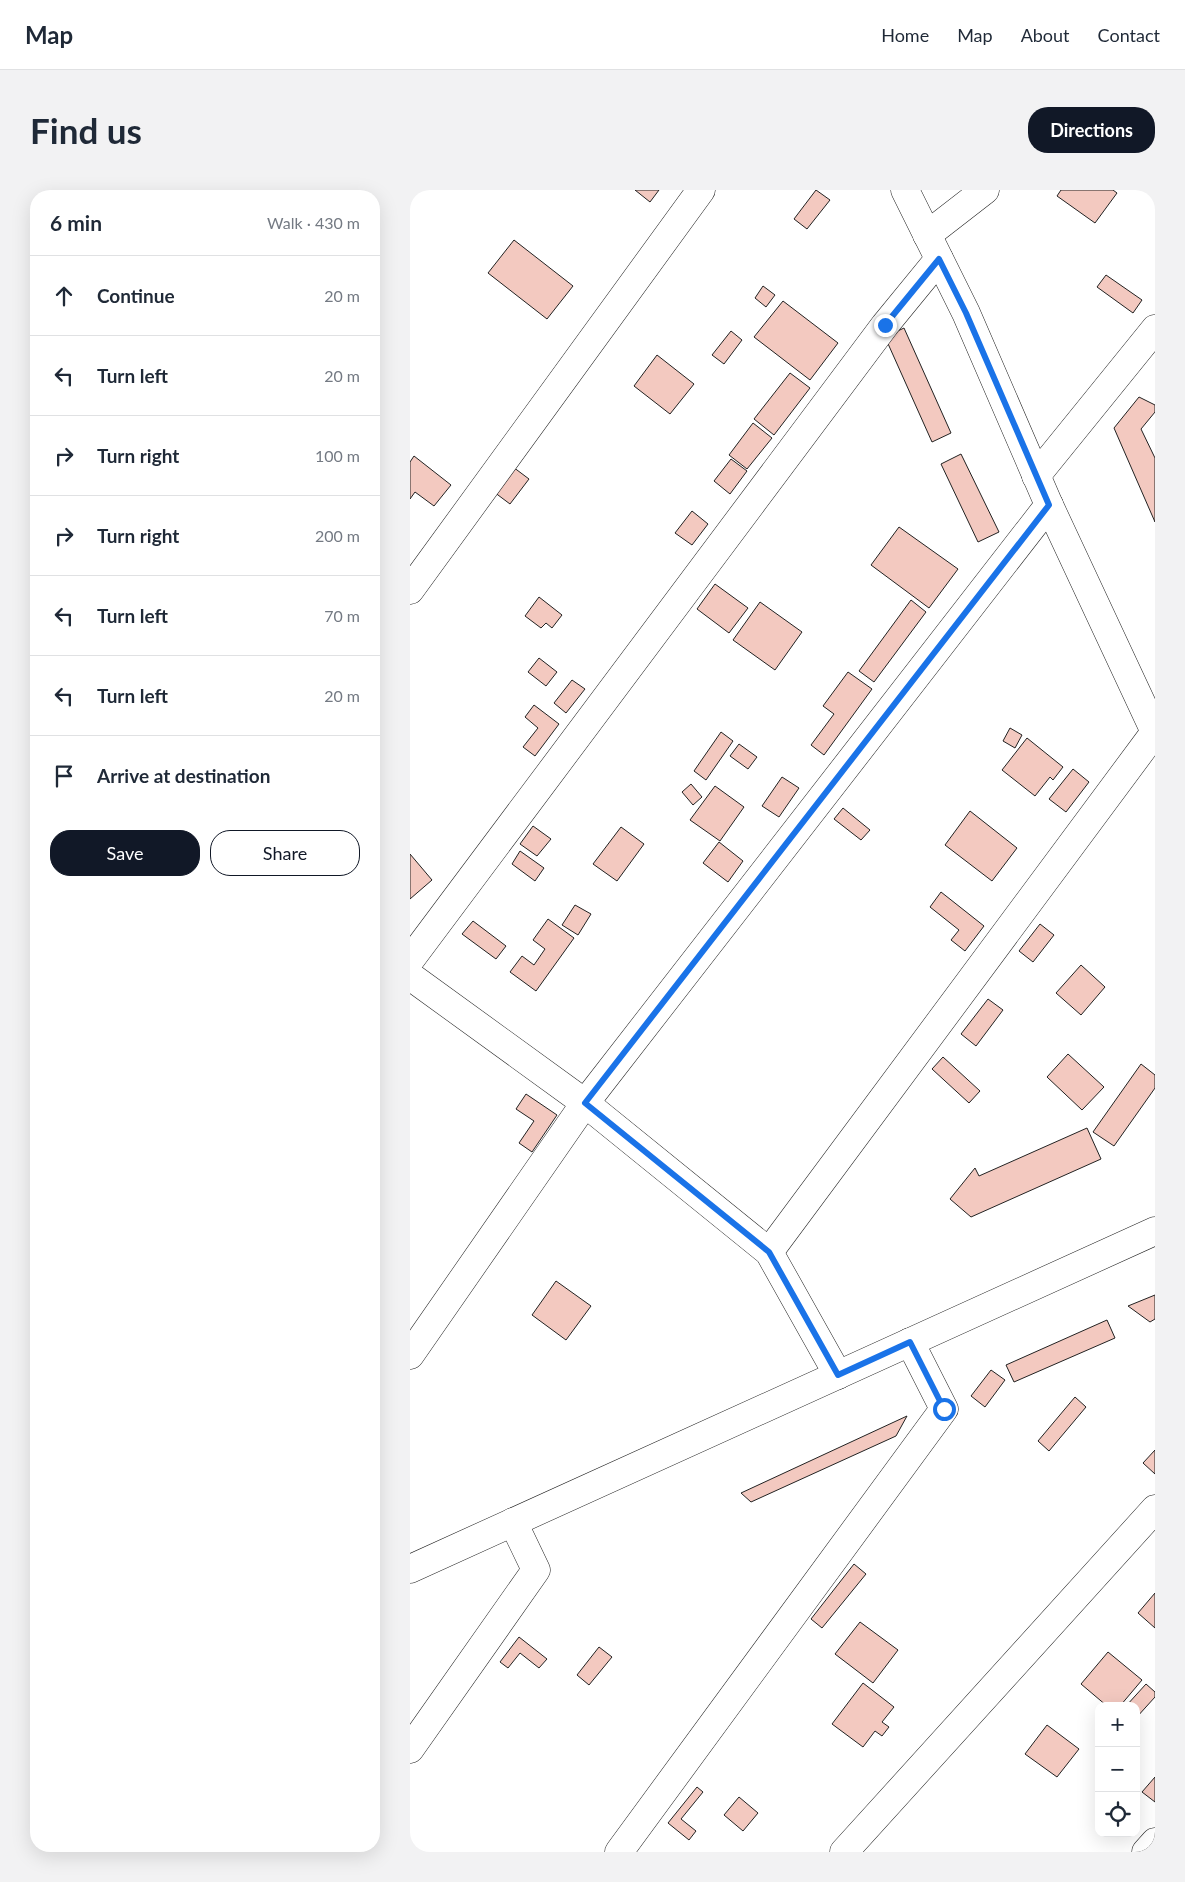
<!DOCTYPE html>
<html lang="en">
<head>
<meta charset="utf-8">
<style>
  body { margin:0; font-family:Lato,sans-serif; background:#f2f2f3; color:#1f2937 }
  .controls { position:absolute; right:15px; bottom:15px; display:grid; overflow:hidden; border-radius:10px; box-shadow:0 5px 20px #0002 }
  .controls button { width:45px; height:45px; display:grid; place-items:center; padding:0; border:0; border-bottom:1px solid #e0e1e3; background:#fff; color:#1f2937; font:25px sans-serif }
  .stop { position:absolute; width:15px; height:15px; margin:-11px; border:4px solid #1a73e8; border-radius:50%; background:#fff }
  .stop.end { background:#1a73e8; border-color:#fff; box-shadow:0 1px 5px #0008 }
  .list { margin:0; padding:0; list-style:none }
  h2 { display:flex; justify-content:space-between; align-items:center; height:65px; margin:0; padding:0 20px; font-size:21px }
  h2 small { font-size:16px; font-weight:400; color:#747a83 }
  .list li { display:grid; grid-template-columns:32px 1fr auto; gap:15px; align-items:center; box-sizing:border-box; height:80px; padding:0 20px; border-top:1px solid #e0e1e3 }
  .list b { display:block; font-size:19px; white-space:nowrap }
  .list em { font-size:16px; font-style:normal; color:#747a83 }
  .actions { display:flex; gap:10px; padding:15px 20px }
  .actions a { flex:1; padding:11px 0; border:1px solid #111827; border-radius:20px; text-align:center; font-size:18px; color:#111827 }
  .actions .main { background:#111827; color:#fff }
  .icon { flex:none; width:28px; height:28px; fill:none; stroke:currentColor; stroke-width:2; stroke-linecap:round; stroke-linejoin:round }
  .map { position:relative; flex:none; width:745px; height:1662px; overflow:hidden; border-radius:20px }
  header { display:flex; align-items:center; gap:30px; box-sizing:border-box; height:70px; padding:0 25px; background:#fff; border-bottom:1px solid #e0e1e3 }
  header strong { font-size:24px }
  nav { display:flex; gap:28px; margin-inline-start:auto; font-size:18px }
  .intro { display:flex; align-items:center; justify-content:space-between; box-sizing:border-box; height:120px; padding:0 30px }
  h1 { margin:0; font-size:35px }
  .button { padding:12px 22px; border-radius:20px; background:#111827; color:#fff; font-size:18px; font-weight:700 }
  main { display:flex; gap:30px; padding:0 30px }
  aside { flex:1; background:#fff; border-radius:20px; box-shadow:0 5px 20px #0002 }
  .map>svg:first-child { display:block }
  .building { fill:#f3c9c0; stroke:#222 }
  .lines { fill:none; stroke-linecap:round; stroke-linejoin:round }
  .minor-casing { stroke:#222; stroke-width:29 }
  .minor { stroke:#fff; stroke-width:28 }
  .route { stroke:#1a73e8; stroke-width:6 }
</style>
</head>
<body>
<header>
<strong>Map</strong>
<nav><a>Home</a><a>Map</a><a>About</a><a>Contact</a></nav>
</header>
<div class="intro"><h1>Find us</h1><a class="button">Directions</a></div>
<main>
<aside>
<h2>6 min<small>Walk · 430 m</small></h2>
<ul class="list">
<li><svg class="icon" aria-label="ahead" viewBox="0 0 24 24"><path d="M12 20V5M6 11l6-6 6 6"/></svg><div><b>Continue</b></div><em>20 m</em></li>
<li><svg class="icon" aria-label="left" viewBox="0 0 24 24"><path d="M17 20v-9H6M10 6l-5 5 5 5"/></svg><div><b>Turn left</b></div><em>20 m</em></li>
<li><svg class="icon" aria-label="right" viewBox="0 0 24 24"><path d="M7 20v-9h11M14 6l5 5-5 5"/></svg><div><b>Turn right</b></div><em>100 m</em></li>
<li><svg class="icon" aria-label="right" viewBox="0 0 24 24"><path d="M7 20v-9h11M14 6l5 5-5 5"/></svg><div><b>Turn right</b></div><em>200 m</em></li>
<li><svg class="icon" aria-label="left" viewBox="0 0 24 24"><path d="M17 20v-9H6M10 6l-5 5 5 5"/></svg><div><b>Turn left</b></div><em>70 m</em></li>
<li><svg class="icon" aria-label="left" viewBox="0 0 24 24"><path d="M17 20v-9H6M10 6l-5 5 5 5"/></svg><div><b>Turn left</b></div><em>20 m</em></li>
<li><svg class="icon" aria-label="arrive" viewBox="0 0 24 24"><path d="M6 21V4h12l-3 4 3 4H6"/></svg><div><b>Arrive at destination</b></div></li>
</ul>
<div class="actions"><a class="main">Save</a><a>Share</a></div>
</aside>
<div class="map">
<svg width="745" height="1662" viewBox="0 0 745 1662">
  <rect width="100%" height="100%" fill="#fff"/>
  <g class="building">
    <path d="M225,0H249L240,12Z"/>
    <path d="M406,0L420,10L397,39L384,29Z"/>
    <path d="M651,0H703L707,3L685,33L647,6Z"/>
    <path d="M104,50L163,96L137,129L78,83Z"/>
    <path d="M696,85L732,110L723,123L687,97Z"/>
    <path d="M353,96L365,105L356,117L345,108Z"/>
    <path d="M373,111L428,153L400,190L344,147Z"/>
    <path d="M494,138L541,243L522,252L475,147Z"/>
    <path d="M321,141L332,150L314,174L302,165Z"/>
    <path d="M247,165L284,194L260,224L224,196Z"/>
    <path d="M380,183L400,198L364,245L344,229Z"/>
    <path d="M729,207L745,215V222L731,239L745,268V332L704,238Z"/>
    <path d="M343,233L362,248L337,279L319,265Z"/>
    <path d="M551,264L589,342L568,352L531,274Z"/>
    <path d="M4,266L41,295L24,316L5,302L0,309V272Z"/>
    <path d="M321,269L337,281L320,304L304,291Z"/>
    <path d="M103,277L119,289L100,314L84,302Z"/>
    <path d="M282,321L298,334L282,355L265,343Z"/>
    <path d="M489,337L548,379L519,418L461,375Z"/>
    <path d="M305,394L338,418L319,443L287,419Z"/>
    <path d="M129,407L152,425L142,438L136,433L131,438L115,426Z"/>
    <path d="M501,410L516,422L464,492L449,481Z"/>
    <path d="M350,412L392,442L365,480L323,450Z"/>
    <path d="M129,468L147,482L136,496L118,482Z"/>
    <path d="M438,482L462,499L414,565L401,555L424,524L413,516Z"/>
    <path d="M162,490L175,499L156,523L144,513Z"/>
    <path d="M124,515L149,534L125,566L113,557L128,538L115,527Z"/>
    <path d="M600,538L612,545L605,558L593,551Z"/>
    <path d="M311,542L323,551L296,590L284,581Z"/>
    <path d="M617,548L653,577L643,590L640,587L625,606L592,580Z"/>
    <path d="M329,554L347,567L338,579L320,566Z"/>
    <path d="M663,579L679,592L656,622L639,609Z"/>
    <path d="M372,587L389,598L369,627L352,616Z"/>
    <path d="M281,594L292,607L283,615L272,602Z"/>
    <path d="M305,596L334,617L310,651L280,630Z"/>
    <path d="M433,618L460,640L451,650L424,629Z"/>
    <path d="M560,621L607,658L582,691L535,655Z"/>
    <path d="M123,636L141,649L127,666L110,654Z"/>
    <path d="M211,637L234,654L207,691L183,674Z"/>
    <path d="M309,652L333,671L318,692L293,673Z"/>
    <path d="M110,661L134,678L125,691L102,674Z"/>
    <path d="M0,664L22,690L0,709Z"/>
    <path d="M531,702L574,736L555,761L541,750L549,740L520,717Z"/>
    <path d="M165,715L181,724L168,745L152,735Z"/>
    <path d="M138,729L164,748L126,801L100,782L112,766L124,775L135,759L123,750Z"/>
    <path d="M63,731L96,756L86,769L52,744Z"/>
    <path d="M630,734L644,745L623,772L609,761Z"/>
    <path d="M671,775L695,797L671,825L646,803Z"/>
    <path d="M578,809L593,820L566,856L551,844Z"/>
    <path d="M658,864L694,897L672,920L637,887Z"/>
    <path d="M533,867L570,901L559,913L522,879Z"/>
    <path d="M731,874L745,885V898L704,956L683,942Z"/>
    <path d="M116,904L147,925L122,962L109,953L124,931L106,919Z"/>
    <path d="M677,938L691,969L561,1027L540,1009L565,978L569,986Z"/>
    <path d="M146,1091L181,1116L156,1150L122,1125Z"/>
    <path d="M745,1105V1129L740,1132L718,1116Z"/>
    <path d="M697,1130L705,1148L604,1192L596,1175Z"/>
    <path d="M581,1180L595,1190L575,1217L561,1206Z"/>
    <path d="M665,1207L676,1217L639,1261L628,1251Z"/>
    <path d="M497,1226L486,1246L341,1312L331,1303Z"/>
    <path d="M745,1260V1284L733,1273Z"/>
    <path d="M444,1374L456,1384L412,1438L401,1429Z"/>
    <path d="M745,1403V1438L728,1423Z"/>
    <path d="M450,1432L488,1460L463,1493L425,1464Z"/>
    <path d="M109,1447L137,1469L129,1478L110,1463L98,1478L90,1472Z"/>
    <path d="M189,1457L202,1467L179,1495L167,1485Z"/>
    <path d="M698,1462L732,1490L710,1516H697L671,1494Z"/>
    <path d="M453,1493L484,1517L472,1532L479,1537L472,1546L465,1541L453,1557L422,1534Z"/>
    <path d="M736,1494L745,1502V1507L726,1528V1516H716Z"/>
    <path d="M637,1535L669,1559L647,1587L615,1564Z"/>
    <path d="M745,1587V1612L732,1602Z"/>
    <path d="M287,1597L293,1602L271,1629L286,1641L279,1650L258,1633Z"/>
    <path d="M329,1607L348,1623L333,1641L314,1625Z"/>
  </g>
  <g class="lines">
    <defs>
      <g id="minor">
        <path d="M495,0L556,123L639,315L745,542"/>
        <path d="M517,45L575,0"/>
        <path d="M626,286L745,139"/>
        <path d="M0,400L291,0"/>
        <path d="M0,770L475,135L529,69"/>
        <path d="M0,786L175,913L359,1062L428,1185"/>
        <path d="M359,1062L745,542"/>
        <path d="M0,1165L175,913L639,315"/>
        <path d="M0,1379L745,1041"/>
        <path d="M0,1559L126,1380L103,1332"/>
        <path d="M209,1662L534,1219L500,1152"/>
        <path d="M434,1662L745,1319"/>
        <path d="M736,1662L745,1652"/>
      </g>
    </defs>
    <use href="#minor" class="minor-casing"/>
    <use href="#minor" class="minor"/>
  </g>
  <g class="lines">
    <path class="route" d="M475,135L529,69L556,123L639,315L175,913L359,1062L428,1185L500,1152L534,1219"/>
  </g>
</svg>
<div class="controls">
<button>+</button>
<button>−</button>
<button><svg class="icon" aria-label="locate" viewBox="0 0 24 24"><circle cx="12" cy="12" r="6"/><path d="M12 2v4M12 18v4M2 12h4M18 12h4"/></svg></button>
</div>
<div class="stop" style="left:534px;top:1219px"></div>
<div class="stop end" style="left:475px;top:135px"></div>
</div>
</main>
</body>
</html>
